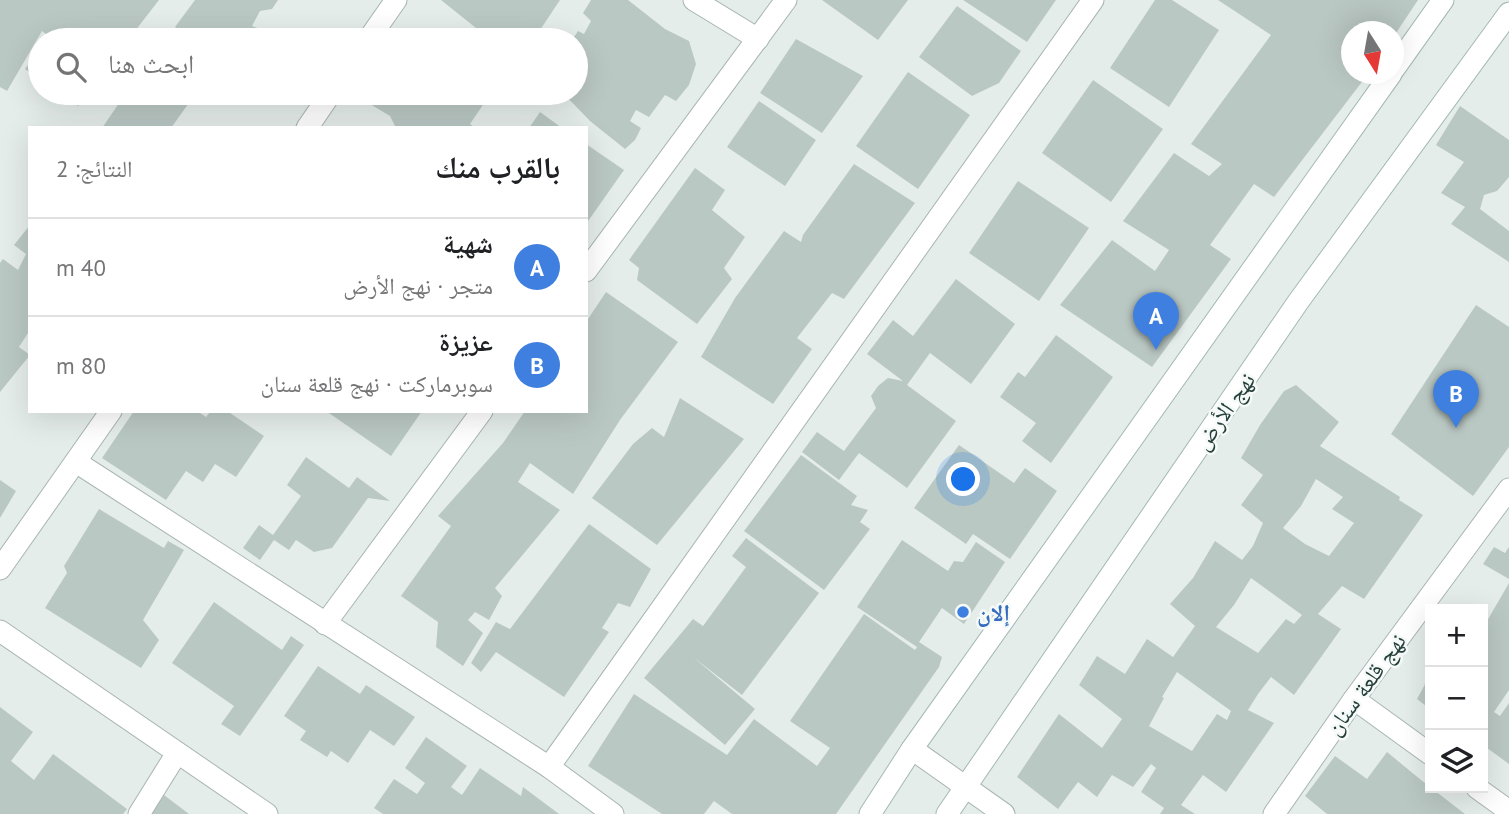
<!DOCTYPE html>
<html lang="ar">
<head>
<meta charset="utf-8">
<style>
  body { margin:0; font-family:"PT Sans","Noto Naskh Arabic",sans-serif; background:#f6f6f6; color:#202124; direction:rtl }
  .controls { position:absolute; right:21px; bottom:21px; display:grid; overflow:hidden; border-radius:0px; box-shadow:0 7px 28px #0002 }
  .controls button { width:63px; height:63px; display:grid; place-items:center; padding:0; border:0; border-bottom:2px solid #e0e0e0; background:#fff; color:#202124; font:35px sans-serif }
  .compass { position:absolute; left:1341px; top:21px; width:63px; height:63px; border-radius:50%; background:#fff; box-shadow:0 7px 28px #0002; rotate:169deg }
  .you { position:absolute; left:964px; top:480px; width:24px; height:24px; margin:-18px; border:5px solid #fff; border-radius:50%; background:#1a73e8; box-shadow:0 0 0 10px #1a73e833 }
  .badge { display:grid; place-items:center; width:46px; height:46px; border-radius:50%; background:#ea580c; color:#fff; font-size:23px; font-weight:700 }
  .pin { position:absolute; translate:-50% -58px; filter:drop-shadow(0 2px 4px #0008) }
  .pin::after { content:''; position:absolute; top:37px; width:24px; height:21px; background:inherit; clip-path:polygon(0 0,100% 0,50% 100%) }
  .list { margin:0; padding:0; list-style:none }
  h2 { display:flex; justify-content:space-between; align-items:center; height:91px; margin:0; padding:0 28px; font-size:30px }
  h2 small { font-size:23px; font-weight:400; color:#757577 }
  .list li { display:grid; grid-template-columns:46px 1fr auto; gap:21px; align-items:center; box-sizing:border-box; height:98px; padding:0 28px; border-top:2px solid #e0e0e0 }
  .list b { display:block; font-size:26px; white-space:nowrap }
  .list p { margin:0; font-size:23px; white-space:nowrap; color:#757577 }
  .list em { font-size:23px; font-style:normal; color:#757577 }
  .icon { flex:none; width:38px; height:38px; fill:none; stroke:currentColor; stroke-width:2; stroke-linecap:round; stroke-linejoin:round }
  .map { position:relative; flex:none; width:1509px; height:814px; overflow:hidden; direction:ltr }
  .search { position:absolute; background:#fff; box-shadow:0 7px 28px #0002; left:28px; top:28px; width:560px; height:77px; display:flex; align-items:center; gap:18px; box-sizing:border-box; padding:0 24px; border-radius:38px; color:#757577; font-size:26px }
  .panel { position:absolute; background:#fff; box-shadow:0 7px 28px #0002; left:28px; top:126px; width:560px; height:287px; border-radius:0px; direction:rtl }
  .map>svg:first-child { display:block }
  .building { fill:#bac8c4; fill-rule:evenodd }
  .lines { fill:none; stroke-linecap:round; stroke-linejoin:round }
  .street-casing { stroke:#a8b5b2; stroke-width:23 }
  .secondary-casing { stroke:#a4b9b3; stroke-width:23 }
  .street { stroke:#fff; stroke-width:21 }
  .secondary { stroke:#fff; stroke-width:21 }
  .shop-dot { fill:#3f7fe0; stroke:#f5faf8; stroke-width:2.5 }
  .labels { text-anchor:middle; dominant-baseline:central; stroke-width:5; stroke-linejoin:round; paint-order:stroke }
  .street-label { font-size:23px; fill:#253f3a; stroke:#f5faf8 }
  .shop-label { font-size:23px; font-weight:bold; fill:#366cbe; stroke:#f5faf8; text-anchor:start }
</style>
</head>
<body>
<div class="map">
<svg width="1509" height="814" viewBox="0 0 1509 814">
  <rect width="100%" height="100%" fill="#e5edeb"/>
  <g class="building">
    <path d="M0,0H159L128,40H47L50,37L42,31L7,91L0,87Z"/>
    <path d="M195,0H278L272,9L260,11L252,26L260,29L251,40H188L190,38L175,27Z"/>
    <path d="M441,0H560L534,39L535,40H491Z"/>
    <path d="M591,0H628L665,29L689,41L696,64L689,85L676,101L665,95L649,117L636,110L630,121L641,128L635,140L625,149L590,121L563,93H576V40H572L578,31L584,34L591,21L583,13Z"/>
    <path d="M822,0H908L878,40Z"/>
    <path d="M963,0H1056L1027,42Z"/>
    <path d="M1155,0H1172L1219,30L1169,107L1110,68Z"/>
    <path d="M1218,0H1418L1394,36V32H1352V74H1368L1274,197L1254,184L1210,245L1231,259L1152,367L1060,305L1112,240L1155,271L1169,250L1123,221L1174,153L1209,176L1222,164L1191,144L1271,35Z"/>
    <path d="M957,6L1021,51L999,83L972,96L919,57Z"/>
    <path d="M796,39L863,76L822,133L760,93Z"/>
    <path d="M40,49V80L25,69Z"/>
    <path d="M908,72L970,115L918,189L856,146Z"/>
    <path d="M1093,80L1163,129L1111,202L1042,153Z"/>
    <path d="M58,93H88L78,106Z"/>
    <path d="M126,93H214L208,103L196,93L171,128H102Z"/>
    <path d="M371,93H491L470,124L475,128H396L390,116L365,101Z"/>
    <path d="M759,101L816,140L785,186L727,147Z"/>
    <path d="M1460,106L1509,140V177L1497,191L1484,195L1480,209L1509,231V262L1451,224L1465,207L1441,193L1464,162L1436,145Z"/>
    <path d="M540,112L562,128H529Z"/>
    <path d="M586,144L624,170L586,224Z"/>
    <path d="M854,164L915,203L844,299L832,293L797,338L812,349L773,404L701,357L735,298L784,231L801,242L803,235Z"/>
    <path d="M695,168L725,190L712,210L745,237L724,268L732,279L697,324L637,280L639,268L629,260Z"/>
    <path d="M1018,181L1089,228L1039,301L969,253Z"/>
    <path d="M30,225V330L19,347L30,355L0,392V263L3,259L18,270L26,254L14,245Z"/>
    <path d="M956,279L1015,324L971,384L930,353L907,385L956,421L907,488L859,453L839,480L802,452L817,432L844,451L876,408L871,396L878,386L888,378L903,381L867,354L893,320L913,336Z"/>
    <path d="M606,292L678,342L620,420L573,494L530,463L518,482L560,510L495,588L502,596L489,620L475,612L468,620L483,633L463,666L436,647L438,622L401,596L451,526L438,516L503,443L525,411H586V322Z"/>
    <path d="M1476,305L1509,327V447L1473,496L1391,434Z"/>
    <path d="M1056,335L1113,377L1051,463L1022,441L1036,423L1000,397L1018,372L1025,377Z"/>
    <path d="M1296,385L1339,422L1320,446L1400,497L1399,500L1423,515L1364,599L1342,586L1318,614L1341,629L1294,695L1271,677L1258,694L1248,710L1274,723L1226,792L1203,775L1181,805L1195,814H1160L1164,808L1141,792L1156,768L1151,764L1133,787L1112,775L1097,797L1078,782L1058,809L1017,777L1059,714L1102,748L1122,719L1079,685L1097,656L1125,674L1147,639L1173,657L1195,626L1170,604L1193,578L1215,541L1242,560L1253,546L1263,523L1241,505L1263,475L1241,458L1260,425L1284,391ZM1316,479L1343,497L1332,509L1354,523L1329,556L1305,544L1283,528L1301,506ZM1251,578L1302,615L1294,624L1286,619L1258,653L1216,627L1234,605ZM1177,672L1231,711L1227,720L1217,714L1192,751L1149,726L1164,698L1162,697Z"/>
    <path d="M680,398L744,439L657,545L592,498L633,444L652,428L664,437Z"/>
    <path d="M134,411H197L206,417L211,411H227L264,436L236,477L215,464L203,482L186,471L166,500L102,458Z"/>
    <path d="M326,411H422L391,456Z"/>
    <path d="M959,445L1014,483L1025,468L1057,491L1010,559L973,534L966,544L914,508Z"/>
    <path d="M801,455L857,496L851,505L868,510L860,522L870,529L824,590L744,531Z"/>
    <path d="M306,457L349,488L357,477L390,501L368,498L332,548L314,552L296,540L289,550L274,540L260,560L243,548L259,525L273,535L301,496L287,485Z"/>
    <path d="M0,480L16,491L0,518Z"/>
    <path d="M99,509L164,548L168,541L184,550L143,620L159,640L141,668L45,608L67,573L64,566Z"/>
    <path d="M589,524L651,569L630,607L618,603L602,628L609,632L564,697L496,652L481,672L471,663L496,622L510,629Z"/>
    <path d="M746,538L819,593L742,695L693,657L755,709L725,745L644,678L693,619L703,626L746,567L732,556Z"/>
    <path d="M902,540L948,571L954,561L963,562L976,542L1005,562L964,624L942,608L919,642L942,657L939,667L836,814H732L714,801L704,814H662L588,766L634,694L727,755L754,719L817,766L830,748L790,721L864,614L915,650L917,647L857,607Z"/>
    <path d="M1494,547L1505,553L1509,547V579L1483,564Z"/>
    <path d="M1509,583V690L1494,712L1500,716L1509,703V764L1483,745V628Z"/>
    <path d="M214,602L282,650L291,636L304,645L240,736L221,724L234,706L172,663Z"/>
    <path d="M318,666L360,694L366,685L415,717L394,746L370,730L348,763L331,751L327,757L300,740L306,731L284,716Z"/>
    <path d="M1430,675V709L1417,699Z"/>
    <path d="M0,707L33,732L11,761L34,780L53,754L127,809L123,814H0Z"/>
    <path d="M426,737L467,766L451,787L462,795L480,768L521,796L523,787L559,814H383L374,808L394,779L417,794L425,783L405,768Z"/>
    <path d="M1387,752L1421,780L1465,814H1327L1305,796L1335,756L1367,779Z"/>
    <path d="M164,795L189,814H152Z"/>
  </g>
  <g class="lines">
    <defs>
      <g id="street">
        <path d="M694,0L758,39"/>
        <path d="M368,40L396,0"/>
        <path d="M307,128L331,93"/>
        <path d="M586,271L786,0"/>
        <path d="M76,462L549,767L613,814"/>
        <path d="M0,569L111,411"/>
        <path d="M325,624L482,411"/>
        <path d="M0,631L267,814"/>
        <path d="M1354,699L1430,754"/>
        <path d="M912,749L1004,814"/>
        <path d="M549,767L1093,0"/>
        <path d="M1477,788L1509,811"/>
        <path d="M139,814L177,753"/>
        <path d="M1274,814L1354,699L1509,489"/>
      </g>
      <g id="secondary">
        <path d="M1394,69L1443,0"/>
        <path d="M870,814L912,749L1391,74"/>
        <path d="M947,814L1298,302L1509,13"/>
      </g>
    </defs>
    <use href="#street" class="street-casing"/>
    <use href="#secondary" class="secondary-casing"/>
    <use href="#street" class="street"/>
    <use href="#secondary" class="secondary"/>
  </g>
  <circle class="shop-dot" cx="963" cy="612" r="7"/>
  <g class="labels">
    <g class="street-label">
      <text transform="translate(1224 411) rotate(-55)">نهج الأرض</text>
      <text transform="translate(1365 684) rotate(-54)">نهج قلعة سنان</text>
    </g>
    <g class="shop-label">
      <text x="977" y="612">إلان</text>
    </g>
  </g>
</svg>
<div class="controls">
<button>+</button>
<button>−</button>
<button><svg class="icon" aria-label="layers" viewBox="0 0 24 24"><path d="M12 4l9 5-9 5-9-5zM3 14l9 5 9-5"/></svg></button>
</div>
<svg class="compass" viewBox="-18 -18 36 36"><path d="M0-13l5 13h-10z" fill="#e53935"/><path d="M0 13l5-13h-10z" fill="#757577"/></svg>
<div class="you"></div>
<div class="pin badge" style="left:1156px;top:350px;background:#3f7fe0">A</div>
<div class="pin badge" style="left:1456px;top:428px;background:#3f7fe0">B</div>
<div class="search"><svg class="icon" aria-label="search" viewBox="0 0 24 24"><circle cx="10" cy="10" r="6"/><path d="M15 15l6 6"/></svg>ابحث هنا</div>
<section class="panel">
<h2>بالقرب منك<small>النتائج: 2</small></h2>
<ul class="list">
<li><span class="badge" style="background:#3f7fe0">A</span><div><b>شهية</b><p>متجر · نهج الأرض</p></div><em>40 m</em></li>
<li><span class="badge" style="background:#3f7fe0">B</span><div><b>عزيزة</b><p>سوبرماركت · نهج قلعة سنان</p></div><em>80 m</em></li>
</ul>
</section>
</div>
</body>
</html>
